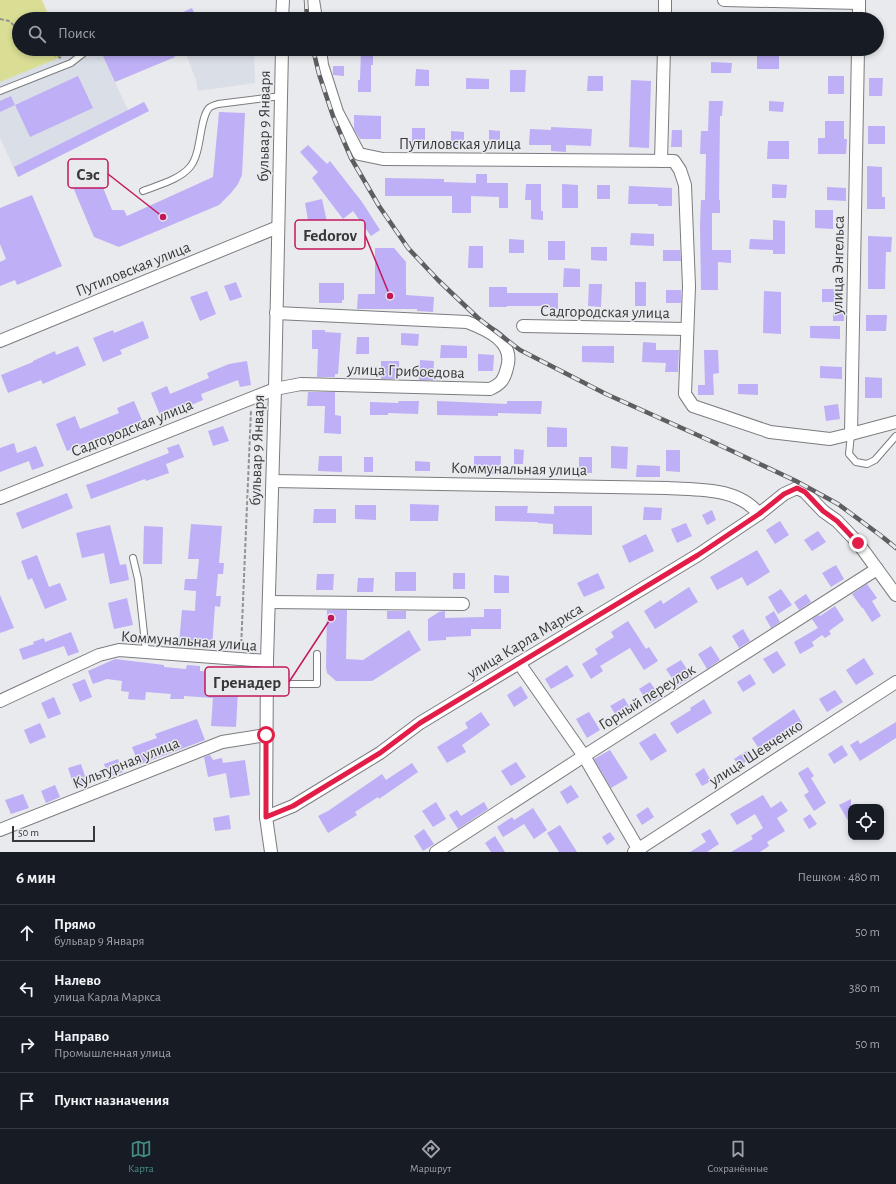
<!DOCTYPE html>
<html lang="ru">
<head>
<meta charset="utf-8">
<style>
  body { margin:0; font-family:"Alegreya Sans",sans-serif; background:#242831; color:#f1f3f6 }
  .controls { position:absolute; right:12px; bottom:12px; display:grid; overflow:hidden; border-radius:8px; box-shadow:0 2px 6px #0003 }
  .controls button { width:36px; height:36px; display:grid; place-items:center; padding:0; border:0; border-bottom:1px solid #363941; background:#171b24; color:#f1f3f6; font:20px sans-serif }
  .scale { position:absolute; left:12px; bottom:10px; width:83px; box-sizing:border-box; padding-left:4px; border:2px solid #373839; border-top:0; font-size:11px; line-height:14px; white-space:nowrap; color:#373839; -webkit-text-stroke:3px #e9eaed; paint-order:stroke }
  .stop { position:absolute; width:12px; height:12px; margin:-9px; border:3px solid #e11d48; border-radius:50%; background:#fff }
  .stop.end { background:#e11d48; border-color:#fff; box-shadow:0 1px 4px #0008 }
  .list { margin:0; padding:0; list-style:none }
  h2 { display:flex; justify-content:space-between; align-items:center; height:52px; margin:0; padding:0 16px; font-size:17px }
  h2 small { font-size:13px; font-weight:400; color:#9ea1a6 }
  .list li { display:grid; grid-template-columns:26px 1fr auto; gap:12px; align-items:center; box-sizing:border-box; height:56px; padding:0 16px; border-top:1px solid #363941 }
  .list b { display:block; font-size:15px; white-space:nowrap }
  .list p { margin:0; font-size:13px; white-space:nowrap; color:#9ea1a6 }
  .list em { font-size:13px; font-style:normal; color:#9ea1a6 }
  .icon { flex:none; width:22px; height:22px; fill:none; stroke:currentColor; stroke-width:2; stroke-linecap:round; stroke-linejoin:round }
  .map { position:relative; flex:none; width:896px; height:852px; overflow:hidden }
  .search { position:absolute; background:#171b24; box-shadow:0 2px 6px #0003; left:12px; right:12px; top:12px; height:44px; display:flex; align-items:center; gap:10px; box-sizing:border-box; padding:0 14px; border-radius:22px; color:#9ea1a6; font-size:15px }
  .sheet { height:276px; background:#171b24 }
  nav { display:flex; justify-content:space-around; align-items:center; box-sizing:border-box; height:56px; border-top:1px solid #363941; background:#171b24; font-size:11px; color:#9ea1a6 }
  nav a { display:grid; justify-items:center; gap:2px }
  nav .on { color:#438a83 }
  .map>svg:first-child { display:block }
  .built { fill:#dadee7 }
  .green { fill:#dade94 }
  .building { fill:#beaff6 }
  .lines { fill:none; stroke-linecap:round; stroke-linejoin:round }
  .service-casing { stroke:#7b7c7f; stroke-width:8 }
  .minor-casing { stroke:#7b7c7f; stroke-width:14 }
  .path { stroke:#919294; stroke-width:2; stroke-dasharray:4 2; stroke-linecap:butt }
  .service { stroke:#fff; stroke-width:6 }
  .minor { stroke:#fff; stroke-width:12 }
  .rail-casing { stroke:#5d5e60; stroke-width:4.5 }
  .rail { stroke:#e9eaed; stroke-width:3; stroke-dasharray:9; stroke-linecap:butt }
  .route { stroke:#e11d48; stroke-width:5 }
  .labels { text-anchor:middle; dominant-baseline:central; stroke-width:3; stroke-linejoin:round; paint-order:stroke }
  .street-label { font-size:16px; fill:#373839; stroke:#e9eaed }
  .leader { fill:none; stroke:#c2185b; stroke-width:1.5 }
  .callout-dot { fill:#c2185b; stroke:#e9eaed; stroke-width:1.5 }
  .callout { fill:#e9eaed; stroke:#c2185b; stroke-width:1.5 }
  .callout-label { font-size:17px; text-anchor:middle; font-weight:bold; fill:#373839 }
</style>
</head>
<body>
<div class="map">
<svg width="896" height="852" viewBox="0 0 896 852">
  <rect width="100%" height="100%" fill="#e9eaed"/>
  <g class="built">
    <path d="M79,49H83L87,57L101,52L128,110L144,102L149,111L18,177L0,138V82Z"/>
    <path d="M184,49H254L255,83L198,91L196,80Z"/>
  </g>
  <path class="green" d="M0,0H42L50,19H19V49H63L66,55L0,82Z"/>
  <g class="building">
    <path d="M192,8L197,19H168Z"/>
    <path d="M108,49H172L175,57L115,82L101,52Z"/>
    <path d="M361,49H373V65H371V92H358V80H360Z"/>
    <rect x="757" y="49" width="22" height="20"/>
    <path d="M711,62L732,63L731,73H711Z"/>
    <path d="M333,66H344V76L333,75Z"/>
    <path d="M416,69L429,70V86H415Z"/>
    <path d="M510,70H526L525,92H510Z"/>
    <path d="M78,76L93,108L30,137L15,105Z"/>
    <path d="M588,76H603V91H587Z"/>
    <rect x="828" y="76" width="16" height="18"/>
    <path d="M466,78L489,79V89H466Z"/>
    <path d="M869,78H883L882,96H869Z"/>
    <path d="M631,80L651,81L649,148L629,147Z"/>
    <path d="M11,96L15,105L0,112V101Z"/>
    <path d="M709,101H723L722,116H720L719,200H720V213H712V250H731V263L718,262V290H701L700,225L701,200H705L706,154H700L701,131H708Z"/>
    <path d="M769,101L784,102L783,112L769,111Z"/>
    <path d="M144,102L149,111L18,177L14,167Z"/>
    <path d="M219,112L245,113L242,175L238,184L231,193L219,205L119,247L94,237L70,180L78,171L94,165L112,210H124L127,216L213,177Z"/>
    <path d="M354,115L381,116V139H360L354,129Z"/>
    <path d="M825,121H844V139H847L846,154H818V138H825Z"/>
    <rect x="868" y="126" width="17" height="18"/>
    <path d="M551,127L592,129L591,146L566,145V152L551,151V145H529L530,129L551,130Z"/>
    <rect x="412" y="128" width="13" height="17"/>
    <path d="M489,130L500,131V146H489Z"/>
    <path d="M672,130H682V147H671Z"/>
    <path d="M451,131L464,132V145H451Z"/>
    <path d="M768,141H789V159H767Z"/>
    <path d="M308,145L327,164L330,161L362,202L380,230L371,236L353,211L343,219L312,178L318,172L300,152Z"/>
    <path d="M867,166L882,167V197H885V209H867Z"/>
    <path d="M476,174H487V183H508V208H499V197L471,196V213H452V196H385V178L444,179V182L476,183Z"/>
    <path d="M526,184H541V211H543V220L531,219V200H525Z"/>
    <path d="M562,184L578,185V208H562Z"/>
    <path d="M772,184L787,185L786,198H772Z"/>
    <rect x="597" y="185" width="13" height="14"/>
    <path d="M629,186L672,188V206H658V204H628Z"/>
    <path d="M827,187L846,188V201L827,200Z"/>
    <path d="M32,195L62,266L17,285L15,280L0,286V262L6,259L0,244V208Z"/>
    <path d="M322,199L328,227L310,231L305,203Z"/>
    <path d="M815,210H833V229L815,228Z"/>
    <path d="M773,220L785,221V254H773V250L749,249L750,239L773,240Z"/>
    <path d="M631,233L654,234V246L630,245Z"/>
    <path d="M868,236L892,237L891,252H886L885,289H868Z"/>
    <path d="M509,239L524,240V253H509Z"/>
    <rect x="548" y="241" width="17" height="19"/>
    <path d="M469,246H483V268H468Z"/>
    <path d="M591,247H607V261L591,260Z"/>
    <path d="M375,248H394L406,262V295L434,297L433,312L417,311V309H357L358,294H375Z"/>
    <path d="M663,250H680L681,261H663Z"/>
    <path d="M564,268L580,269V287H563Z"/>
    <path d="M236,282L242,297L230,301L224,286Z"/>
    <rect x="635" y="282" width="11" height="24"/>
    <path d="M319,283H344V300H342V303H319Z"/>
    <path d="M589,284H602L601,307L588,306Z"/>
    <path d="M489,287H507V293H558V309H542V306H507V307H489Z"/>
    <rect x="822" y="289" width="19" height="13"/>
    <rect x="666" y="290" width="15" height="13"/>
    <path d="M207,291L216,314L200,321L190,297Z"/>
    <path d="M764,291L781,292V334L763,333Z"/>
    <rect x="833" y="312" width="11" height="9"/>
    <path d="M866,315H887L886,331H866Z"/>
    <path d="M143,321L149,338L120,350L122,354L103,362L93,338L113,330L114,333Z"/>
    <path d="M810,326H840V339L810,338Z"/>
    <path d="M312,330H325V332L341,333L338,374H335V377H317L318,349H312Z"/>
    <path d="M401,333L419,334L418,346L401,345Z"/>
    <path d="M357,337H369V354H356Z"/>
    <path d="M643,342L656,343V350H679L678,372H665L666,363L642,362Z"/>
    <path d="M441,345L467,346V358H440Z"/>
    <path d="M78,346L86,365L43,384L41,380L8,393L1,375L33,362V361L55,351L56,355Z"/>
    <path d="M582,346H614V363L582,362Z"/>
    <path d="M704,350H718L719,373L713,374L714,395H698V385H705Z"/>
    <path d="M478,354L494,355L493,371H478Z"/>
    <path d="M420,360L434,361L433,380H419Z"/>
    <path d="M247,361L251,385L240,387L238,380L201,394L203,400L189,406L188,403L160,415L151,393L167,386L170,394L209,378L207,373L229,364Z"/>
    <rect x="381" y="361" width="18" height="18"/>
    <path d="M820,366L842,367V379L820,378Z"/>
    <path d="M865,377L882,378V398H865Z"/>
    <path d="M738,384H758V395L738,394Z"/>
    <path d="M308,392H335V415L341,416V434L324,433L325,406H307Z"/>
    <path d="M134,401L142,420L116,431L117,433L98,441L97,438L67,451L56,424L75,416L80,429L119,413L117,408Z"/>
    <path d="M399,401H419L418,414L388,413V415H370V402L398,403Z"/>
    <path d="M437,401L507,404V401H542L541,414L498,413V416L437,415Z"/>
    <path d="M838,404L840,419L826,421L824,406Z"/>
    <path d="M223,426L229,441L213,446L208,431Z"/>
    <path d="M547,427L567,428V447H547Z"/>
    <path d="M14,443L17,453L36,446L44,466L32,470L29,461L0,472V448Z"/>
    <path d="M179,444L184,457L166,464L169,473L146,481L145,479L91,499L86,485L103,479L169,453L167,448Z"/>
    <path d="M611,446L628,447L627,469L611,468Z"/>
    <path d="M514,449L524,450L523,464H514Z"/>
    <path d="M666,450H680V472L666,471Z"/>
    <path d="M319,456H342V472L318,471Z"/>
    <path d="M474,456H501L500,474H474Z"/>
    <rect x="364" y="457" width="9" height="15"/>
    <rect x="579" y="457" width="13" height="16"/>
    <path d="M415,461L430,462V471H415Z"/>
    <path d="M637,465L660,466V477H636Z"/>
    <path d="M67,493L73,508L22,529L16,513Z"/>
    <path d="M410,504L439,505L438,521H410Z"/>
    <path d="M355,505H376V520L355,519Z"/>
    <path d="M495,506H528L527,513L554,514V506H592V535L553,534V524L538,523V522L495,521Z"/>
    <path d="M644,507L662,508L661,520H643Z"/>
    <path d="M314,509H336V523H313Z"/>
    <path d="M712,510L716,520L707,525L702,515Z"/>
    <path d="M780,521L789,535L775,544L766,530Z"/>
    <path d="M686,523L692,536L677,543L671,529Z"/>
    <path d="M191,524L222,526L219,563H224L223,574H218L216,596H221L220,607L215,606L212,647L179,644L182,610L195,611L196,591L184,590L185,579H197L199,559H188Z"/>
    <path d="M110,525L120,565L126,564L129,580L110,584L104,553L82,558L76,533Z"/>
    <path d="M144,526L163,527L162,564H143Z"/>
    <path d="M818,531L826,542L812,551L804,540Z"/>
    <path d="M646,534L654,551L629,563L622,546Z"/>
    <path d="M757,550L770,572L747,586L742,577L717,590L710,577Z"/>
    <path d="M37,555L49,587L60,583L67,600L45,609L32,578L28,580L21,561Z"/>
    <path d="M836,565L844,579L831,587L822,573Z"/>
    <rect x="395" y="572" width="21" height="19"/>
    <rect x="453" y="573" width="12" height="16"/>
    <path d="M598,573L605,588L584,597L577,583Z"/>
    <path d="M317,574H334L333,590H316Z"/>
    <path d="M494,575L509,576V593H494Z"/>
    <path d="M358,578H374L373,592H357Z"/>
    <path d="M867,584L877,598L872,601L881,616L872,622L863,608H862L852,594Z"/>
    <path d="M689,587L698,602L655,629L644,611L661,600L663,604Z"/>
    <path d="M781,589L792,605L778,614L768,597Z"/>
    <path d="M806,594L811,602L799,610L794,602Z"/>
    <path d="M0,595L14,628L0,633Z"/>
    <path d="M127,598L133,625L114,629L108,603Z"/>
    <path d="M835,606L844,620L829,631L831,634L825,638L822,635L812,642L814,646L800,654L794,642L818,628L812,619L819,615L820,616Z"/>
    <path d="M484,609H501V629H471V636L446,637V640L428,641V619L439,612L445,611V618L484,617Z"/>
    <path d="M327,610H347L346,659L363,660L409,630L421,650L372,681H336L327,673L326,667Z"/>
    <rect x="387" y="611" width="19" height="8"/>
    <path d="M774,611L780,622L771,628L765,617Z"/>
    <path d="M628,621L646,649L649,647L658,661L644,670L630,648L600,666L603,671L591,679L582,664L598,654L595,649L614,637L611,632Z"/>
    <path d="M743,629L750,641L739,648L732,636Z"/>
    <path d="M71,632L79,652L68,656L64,646L23,660L19,649L34,644L33,642L44,638L45,642Z"/>
    <path d="M711,646L720,660L707,669L698,654Z"/>
    <path d="M777,651L786,665L773,674L763,659Z"/>
    <path d="M864,658L874,674L856,685L846,670Z"/>
    <path d="M115,659L164,665V667L186,669L187,665L200,666V671L239,674L236,727L211,726L213,698L184,696V699H170L171,694L146,692L145,700L128,699L129,692L121,691L122,681L107,679L93,684L88,671Z"/>
    <path d="M681,660L692,677L677,686L666,669Z"/>
    <path d="M567,665L574,676L551,689L545,679Z"/>
    <path d="M750,674L756,684L743,692L737,682Z"/>
    <path d="M85,679L92,697L80,702L72,684Z"/>
    <path d="M650,682L660,697L649,704L639,689Z"/>
    <path d="M521,686L528,698L514,707L507,695Z"/>
    <path d="M835,690L843,702L827,712L819,699Z"/>
    <path d="M54,697L61,714L48,719L41,703Z"/>
    <path d="M624,698L631,710L618,718L610,706Z"/>
    <path d="M704,699L712,713L677,734L670,723L691,710L690,708Z"/>
    <path d="M794,709L804,726L796,731L794,727L759,749L752,738Z"/>
    <path d="M481,712L490,725L462,745L466,752L447,763L437,747L468,728L465,723Z"/>
    <path d="M589,712L600,730L587,738L576,719Z"/>
    <path d="M197,719L205,740L139,765L132,747L157,738L155,734Z"/>
    <path d="M896,722V738L860,761L850,745L858,740L860,744Z"/>
    <path d="M40,723L46,737L30,744L24,730Z"/>
    <path d="M655,733L667,751L651,761L639,743Z"/>
    <path d="M842,745L848,755L834,764L828,754Z"/>
    <path d="M610,750L628,778L611,788L594,759Z"/>
    <path d="M748,750L752,758L739,766L734,759Z"/>
    <path d="M210,755L213,760L222,758L223,763L245,760L250,795L230,798L226,773L208,777L204,757Z"/>
    <path d="M118,759L123,772L109,777L104,764Z"/>
    <path d="M516,762L526,777L511,786L501,771Z"/>
    <path d="M412,763L418,772L379,799L378,797L355,812L357,815L328,833L318,816L328,811L382,774L386,780Z"/>
    <path d="M81,764L88,785L75,789L68,768Z"/>
    <path d="M808,767L814,776L811,778L826,803L814,811L804,795L809,792L798,773Z"/>
    <path d="M704,768L711,781L702,786L695,774Z"/>
    <path d="M55,785L60,797L46,803L41,791Z"/>
    <path d="M571,785L579,797L567,804L560,792Z"/>
    <path d="M23,794L29,808L11,814L5,800Z"/>
    <path d="M763,795L771,808L781,801L788,811L777,818L785,831L767,842L769,846L760,852H731L753,839L751,836L763,828L755,814L737,825L730,814Z"/>
    <path d="M851,799V826L839,805Z"/>
    <path d="M436,802L446,819L433,827L422,811Z"/>
    <path d="M484,802L488,809L458,829L449,815L457,810L461,816Z"/>
    <path d="M648,807L654,817L642,825L636,815Z"/>
    <path d="M533,808L547,830L534,839L524,824L503,837L497,827L512,817L514,820Z"/>
    <path d="M810,814L817,824L809,829L803,819Z"/>
    <path d="M229,815L231,829L215,831L213,818Z"/>
    <path d="M560,825L577,852H559L547,833Z"/>
    <path d="M424,829L434,844L423,851L414,836Z"/>
    <path d="M710,829L719,844L707,852H690L706,842L701,834Z"/>
    <path d="M610,832L615,839L607,845L602,837Z"/>
    <path d="M495,836L505,852H491L485,843Z"/>
  </g>
  <g class="lines">
    <defs>
      <g id="service">
        <path d="M0,91L71,63L85,52"/>
        <path d="M143,191C158,185 179,180 190,167C202,153 199,119 209,108C211,106 215,105 218,104L281,96"/>
        <path d="M851,434L849,454L856,462L867,464L875,460L896,436"/>
        <path d="M133,558L138,579L146,652"/>
        <path d="M267,684H317V654"/>
      </g>
      <g id="minor">
        <path d="M313,0L316,19"/>
        <path d="M724,0L859,3"/>
        <path d="M282,19L283,0"/>
        <path d="M665,19V0"/>
        <path d="M859,19V0"/>
        <path d="M320,49L322,65L337,112L359,154L383,159L674,161L680,170L685,185L689,286L685,394L693,406L770,432L830,439L851,434"/>
        <path d="M858,49L851,434L896,422"/>
        <path d="M661,161L664,49"/>
        <path d="M523,326L687,329"/>
        <path d="M0,341L278,227"/>
        <path d="M273,481L668,488C699,490 737,487 759,514"/>
        <path d="M0,498L275,389L301,384L490,389C501,384 504,380 507,368C515,342 488,330 467,322L276,313"/>
        <path d="M269,602L463,604"/>
        <path d="M519,663L584,756L640,852"/>
        <path d="M0,701L99,655L119,650L267,661"/>
        <path d="M266,817L293,806L380,753L420,723L698,555L759,514L784,494L797,488L805,492L823,511L837,521L858,543L896,595"/>
        <path d="M0,830L222,742L266,735"/>
        <path d="M271,852L266,817L267,661L275,389L282,49"/>
        <path d="M436,852L584,756L877,569"/>
        <path d="M634,852L896,682"/>
      </g>
    </defs>
    <use href="#service" class="service-casing"/>
    <use href="#minor" class="minor-casing"/>
    <g class="path">
      <path d="M0,19L9,21L19,30"/>
      <path d="M42,49L61,58"/>
      <path d="M241,649L251,410"/>
      <path d="M251,670V674L256,675"/>
    </g>
    <use href="#service" class="service"/>
    <use href="#minor" class="minor"/>
    <defs>
      <g id="rail">
        <path d="M306,0L307,19"/>
        <path d="M313,49L319,74L333,116L351,158L379,206L408,248L438,280L478,318L520,350L606,394L713,442L796,481L838,504L880,535L896,548"/>
      </g>
    </defs>
    <use href="#rail" class="rail-casing"/>
    <use href="#rail" class="rail"/>
  </g>
  <g class="lines">
    <path class="route" d="M266,735V817L293,806L380,753L420,723L698,555L759,514L784,494L797,488L805,492L823,511L837,521L858,543"/>
  </g>
  <g class="labels">
    <g class="street-label">
      <text transform="translate(264 126) rotate(-89)">бульвар 9 Января</text>
      <text x="460" y="144">Путиловская улица</text>
      <text transform="translate(838 265) rotate(-89)">улица Энгельса</text>
      <text transform="translate(133 269) rotate(-22)">Путиловская улица</text>
      <text transform="translate(605 312) rotate(1)">Садгородская улица</text>
      <text transform="translate(406 371) rotate(2)">улица Грибоедова</text>
      <text transform="translate(132 428) rotate(-22)">Садгородская улица</text>
      <text transform="translate(257 450) rotate(-88)">бульвар 9 Января</text>
      <text transform="translate(519 469) rotate(1)">Коммунальная улица</text>
      <text transform="translate(189 641) rotate(4)">Коммунальная улица</text>
      <text transform="translate(525 641) rotate(-31)">улица Карла Маркса</text>
      <text transform="translate(647 697) rotate(-32)">Горный переулок</text>
      <text transform="translate(756 753) rotate(-33)">улица Шевченко</text>
      <text transform="translate(126 763) rotate(-22)">Культурная улица</text>
    </g>
  </g>
  <path class="leader" d="M163 217L108 174M390 296L365 235M331 618L289 682"/>
  <g class="callout-dot">
    <circle cx="163" cy="217" r="4"/>
    <circle cx="390" cy="296" r="4"/>
    <circle cx="331" cy="618" r="4"/>
  </g>
  <g class="callout">
    <rect x="68" y="159" width="40" height="29" rx="4"/>
    <rect x="295" y="220" width="70" height="29" rx="4"/>
    <rect x="205" y="667" width="84" height="29" rx="4"/>
  </g>
  <g class="callout-label">
    <text x="88" y="180">Сэс</text>
    <text x="330" y="241">Fedorov</text>
    <text x="247" y="688">Гренадер</text>
  </g>
</svg>
<div class="controls">
<button><svg class="icon" aria-label="locate" viewBox="0 0 24 24"><circle cx="12" cy="12" r="6"/><path d="M12 2v4M12 18v4M2 12h4M18 12h4"/></svg></button>
</div>
<div class="scale">50 m</div>
<div class="stop" style="left:266px;top:735px"></div>
<div class="stop end" style="left:858px;top:543px"></div>
<div class="search"><svg class="icon" aria-label="search" viewBox="0 0 24 24"><circle cx="10" cy="10" r="6"/><path d="M15 15l6 6"/></svg>Поиск</div>
</div>
<section class="sheet">
<h2>6 мин<small>Пешком · 480 m</small></h2>
<ul class="list">
<li><svg class="icon" aria-label="ahead" viewBox="0 0 24 24"><path d="M12 20V5M6 11l6-6 6 6"/></svg><div><b>Прямо</b><p>бульвар 9 Января</p></div><em>50 m</em></li>
<li><svg class="icon" aria-label="left" viewBox="0 0 24 24"><path d="M17 20v-9H6M10 6l-5 5 5 5"/></svg><div><b>Налево</b><p>улица Карла Маркса</p></div><em>380 m</em></li>
<li><svg class="icon" aria-label="right" viewBox="0 0 24 24"><path d="M7 20v-9h11M14 6l5 5-5 5"/></svg><div><b>Направо</b><p>Промышленная улица</p></div><em>50 m</em></li>
<li><svg class="icon" aria-label="arrive" viewBox="0 0 24 24"><path d="M6 21V4h12l-3 4 3 4H6"/></svg><div><b>Пункт назначения</b></div></li>
</ul>
</section>
<nav>
<a class="on"><svg class="icon" aria-label="map" viewBox="0 0 24 24"><path d="M3 6l6-2 6 2 6-2v14l-6 2-6-2-6 2zM9 4v14M15 6v14"/></svg>Карта</a>
<a><svg class="icon" aria-label="directions" viewBox="0 0 24 24"><path d="M12 3l9 9-9 9-9-9zM9 14v-3h6M13 9l2 2-2 2"/></svg>Маршрут</a>
<a><svg class="icon" aria-label="saved" viewBox="0 0 24 24"><path d="M7 4h10v16l-5-4-5 4z"/></svg>Сохранённые</a>
</nav>
</body>
</html>
